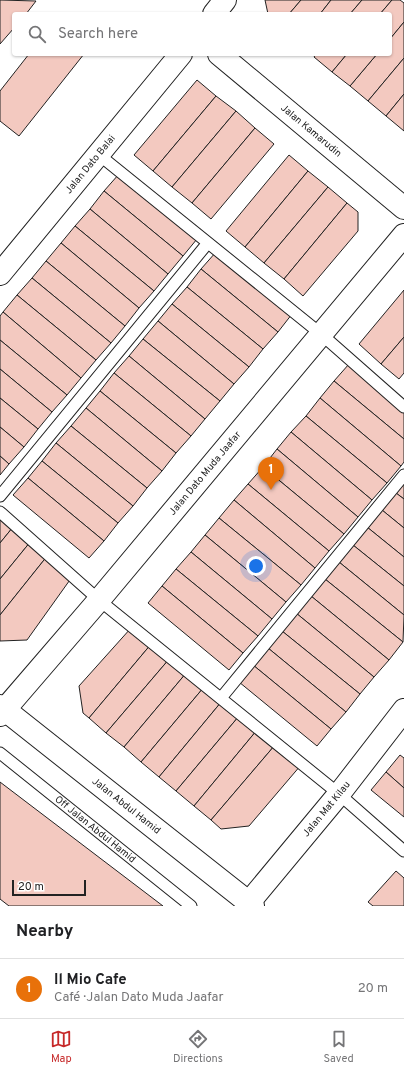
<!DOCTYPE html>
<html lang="en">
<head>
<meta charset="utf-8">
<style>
  body { margin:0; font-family:Overpass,sans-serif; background:#f6f6f6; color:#202124 }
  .scale { position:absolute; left:12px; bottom:10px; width:74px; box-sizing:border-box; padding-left:4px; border:2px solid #222; border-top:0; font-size:11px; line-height:14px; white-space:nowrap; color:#222; -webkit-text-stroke:3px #fff; paint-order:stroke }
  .you { position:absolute; left:256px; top:566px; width:14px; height:14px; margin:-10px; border:3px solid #fff; border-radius:50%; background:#1a73e8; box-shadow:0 0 0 6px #1a73e833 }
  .badge { display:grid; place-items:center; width:26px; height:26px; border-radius:50%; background:#c62828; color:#fff; font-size:13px; font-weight:700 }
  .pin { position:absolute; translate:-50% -33px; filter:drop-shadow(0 1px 2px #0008) }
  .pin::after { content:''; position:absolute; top:21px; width:14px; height:12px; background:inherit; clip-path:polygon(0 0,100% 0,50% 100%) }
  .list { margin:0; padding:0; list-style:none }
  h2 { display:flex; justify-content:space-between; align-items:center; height:52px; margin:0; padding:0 16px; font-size:17px }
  h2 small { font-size:13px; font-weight:400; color:#757577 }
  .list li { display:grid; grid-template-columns:26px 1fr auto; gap:12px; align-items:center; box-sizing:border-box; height:60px; padding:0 16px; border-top:1px solid #e0e0e0 }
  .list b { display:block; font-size:15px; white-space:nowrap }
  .list p { margin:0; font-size:13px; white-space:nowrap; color:#757577 }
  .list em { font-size:13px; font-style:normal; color:#757577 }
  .icon { flex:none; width:22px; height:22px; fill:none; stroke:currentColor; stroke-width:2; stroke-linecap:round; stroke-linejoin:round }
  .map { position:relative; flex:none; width:404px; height:906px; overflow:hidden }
  .search { position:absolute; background:#fff; box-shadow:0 1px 3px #0004; left:12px; right:12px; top:12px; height:44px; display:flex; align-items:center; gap:10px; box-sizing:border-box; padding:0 14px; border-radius:4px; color:#757577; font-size:15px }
  .sheet { height:112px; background:#fff }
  nav { display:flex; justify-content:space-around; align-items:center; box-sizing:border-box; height:56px; border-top:1px solid #e0e0e0; background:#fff; font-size:11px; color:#757577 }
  nav a { display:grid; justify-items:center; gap:2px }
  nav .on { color:#c62828 }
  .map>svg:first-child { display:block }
  .building { fill:#f3c9c0; stroke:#222 }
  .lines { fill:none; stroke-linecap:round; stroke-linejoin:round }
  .lane-casing { stroke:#222; stroke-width:13 }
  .secondary-casing { stroke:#222; stroke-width:24 }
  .lane { stroke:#fff; stroke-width:11 }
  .secondary { stroke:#fff; stroke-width:22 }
  .labels { text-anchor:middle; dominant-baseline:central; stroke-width:3; stroke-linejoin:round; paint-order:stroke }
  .street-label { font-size:10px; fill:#222; stroke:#fff }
</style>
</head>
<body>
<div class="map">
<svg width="404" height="906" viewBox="0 0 404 906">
  <rect width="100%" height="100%" fill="#fff"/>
  <g class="building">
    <path d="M0,0L36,1L26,14H14V28L0,44Z"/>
    <path d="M265,0H301L289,14H268Z"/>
    <path d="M301,0H331L320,14H289Z"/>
    <path d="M331,0H362L350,14H320Z"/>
    <path d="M362,0H392L380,14H350Z"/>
    <path d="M392,0H400L404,3V22L390,39V14H380Z"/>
    <path d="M404,22V58L368,101L350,86L377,54H390V39Z"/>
    <path d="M29,54H84L19,136L0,121V91Z"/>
    <path d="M316,54H347L332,72L314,57Z"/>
    <path d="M347,54H377L350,86L332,72Z"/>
    <path d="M404,58V94L386,116L368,101Z"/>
    <path d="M197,80L216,96L153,171L134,155Z"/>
    <path d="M404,94V131L386,116Z"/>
    <path d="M216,96L236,111L172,187L153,171Z"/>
    <path d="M236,111L255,128L192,203L172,187Z"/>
    <path d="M255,128L274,144L211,219L192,203Z"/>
    <path d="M289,155L308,171L245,247L226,231Z"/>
    <path d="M308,171L328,187L264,263L245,247Z"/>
    <path d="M119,174L197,239L183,256L104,191Z"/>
    <path d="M328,187L347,203L284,279L264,263Z"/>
    <path d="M104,191L183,256L168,274L90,209Z"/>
    <path d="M347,203L358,212V231L303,296L284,279Z"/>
    <path d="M90,209L168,274L154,291L75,226Z"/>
    <path d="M75,226L154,291L139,308L61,243Z"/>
    <path d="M61,243L139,308L125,326L46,261Z"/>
    <path d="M216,252L292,314L278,332L201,269Z"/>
    <path d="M46,261L125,326L111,343L32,278Z"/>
    <path d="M201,269L278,332L263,349L187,287Z"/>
    <path d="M32,278L111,343L96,360L17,295Z"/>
    <path d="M187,287L263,349L249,367L172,304Z"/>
    <path d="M404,290V337L381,364L359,344Z"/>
    <path d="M17,295L96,360L81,378L3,312Z"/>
    <path d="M172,304L249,367L234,384L158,321Z"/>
    <path d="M3,312L81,378L67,395L0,340V316Z"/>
    <path d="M158,321L234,384L220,401L143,339Z"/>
    <path d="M404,337V373L399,379L381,364Z"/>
    <path d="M143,339L220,401L205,419L129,356Z"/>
    <path d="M0,340L67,395L52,412L0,369Z"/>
    <path d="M129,356L205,419L191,436L114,373Z"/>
    <path d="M349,364L404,410V439L334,381Z"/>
    <path d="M0,369L52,412L38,429L0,398Z"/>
    <path d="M114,373L191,436L176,453L100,391Z"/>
    <path d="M334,381L404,439V462L401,466L320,398Z"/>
    <path d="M100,391L176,453L162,471L86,408Z"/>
    <path d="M0,398L38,429L24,447L0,427Z"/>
    <path d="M320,398L401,466L387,483L306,416Z"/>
    <path d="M86,408L162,471L147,488L71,426Z"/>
    <path d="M306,416L387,483L372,500L291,432Z"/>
    <path d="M71,426L147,488L133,506L56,443Z"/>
    <path d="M0,427L24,447L9,464L0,456Z"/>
    <path d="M291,432L372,500L358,517L277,449Z"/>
    <path d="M56,443L133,506L118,523L42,461Z"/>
    <path d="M277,449L358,517L344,534L263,467Z"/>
    <path d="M0,456L9,464L0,475Z"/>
    <path d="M42,461L118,523L104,541L28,478Z"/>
    <path d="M263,467L344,534L329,551L248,484Z"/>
    <path d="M28,478L104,541L89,558L13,495Z"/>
    <path d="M404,483V499L396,493Z"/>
    <path d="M248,484L329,551L315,568L234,500Z"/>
    <path d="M396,493L404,499V528L382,510Z"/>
    <path d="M234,500L315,568L301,585L219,518Z"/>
    <path d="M382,510L404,528V557L367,527Z"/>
    <path d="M0,516L13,527L0,543Z"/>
    <path d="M219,518L301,585L286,602L205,535Z"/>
    <path d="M13,527L31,541L0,579V543Z"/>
    <path d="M367,527L404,557V586L353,545Z"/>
    <path d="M205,535L286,602L272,619L191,552Z"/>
    <path d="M31,541L48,555L0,615V579Z"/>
    <path d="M353,545L404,586V615L339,562Z"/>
    <path d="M191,552L272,619L258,636L176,569Z"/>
    <path d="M48,555L72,577L27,640L0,641V615Z"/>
    <path d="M339,562L404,615L403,642L325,579Z"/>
    <path d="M176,569L258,636L243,653L162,586Z"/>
    <path d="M325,579L403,642L389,660L311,596Z"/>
    <path d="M162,586L243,653L229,670L148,603Z"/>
    <path d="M311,596L389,660L374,677L296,613Z"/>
    <path d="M296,613L374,677L360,694L282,631Z"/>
    <path d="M131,628L152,643L89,718L83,713L79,686Z"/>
    <path d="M282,631L360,694L346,712L268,648Z"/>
    <path d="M152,643L170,658L106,733L89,718Z"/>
    <path d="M268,648L346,712L331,729L253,665Z"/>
    <path d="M170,658L187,672L124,747L106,733Z"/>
    <path d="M253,665L331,729L317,746L239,682Z"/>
    <path d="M187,672L204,687L141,762L124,747Z"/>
    <path d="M204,687L222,701L159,777L141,762Z"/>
    <path d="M222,701L239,716L176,791L159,777Z"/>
    <path d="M239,716L257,730L194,806L176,791Z"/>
    <path d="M257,730L275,745L211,820L194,806Z"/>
    <path d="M275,745L301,765L249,826L221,829L211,820Z"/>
    <path d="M400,755L404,758V788L386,772Z"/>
    <path d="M386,772L404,788V817L371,790Z"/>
    <path d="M0,782L163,906H9L0,899Z"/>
    <path d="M396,871L404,878V906H373L368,902Z"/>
  </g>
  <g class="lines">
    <defs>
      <g id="lane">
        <path d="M98,154L321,334L404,407"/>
        <path d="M0,496L207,244"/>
        <path d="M0,512L99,600L339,794L404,851"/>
        <path d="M221,698L404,475"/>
        <path id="s1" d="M0,753L191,906"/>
      </g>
      <g id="secondary">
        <path d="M214,14L225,0"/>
        <path id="s2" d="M219,54L404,208"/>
        <path id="s3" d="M0,274L181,54"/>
        <path id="s4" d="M0,706L253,906"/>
        <path id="s5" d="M0,715L99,600L404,235"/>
        <path id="s6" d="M246,906L339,794L404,710"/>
      </g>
    </defs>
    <use href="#lane" class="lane-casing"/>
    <use href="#secondary" class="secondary-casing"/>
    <use href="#lane" class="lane"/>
    <use href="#secondary" class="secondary"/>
  </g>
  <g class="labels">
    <g class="street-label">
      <text stroke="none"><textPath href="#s2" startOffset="120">Jalan Kamarudin</textPath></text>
      <text stroke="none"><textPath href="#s3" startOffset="142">Jalan Dato Balai</textPath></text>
      <text stroke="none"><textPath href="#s5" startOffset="317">Jalan Dato Muda Jaafar</textPath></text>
      <text stroke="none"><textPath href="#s4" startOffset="161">Jalan Abdul Hamid</textPath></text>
      <text stroke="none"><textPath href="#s6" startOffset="126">Jalan Mat Kilau</textPath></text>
      <text stroke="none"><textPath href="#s1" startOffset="122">Off Jalan Abdul Hamid</textPath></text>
    </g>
  </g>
</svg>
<div class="scale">20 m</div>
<div class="you"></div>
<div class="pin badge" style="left:271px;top:490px;background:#e8710a">1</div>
<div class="search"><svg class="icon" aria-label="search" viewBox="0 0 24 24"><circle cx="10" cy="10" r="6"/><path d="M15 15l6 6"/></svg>Search here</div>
</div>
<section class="sheet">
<h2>Nearby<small></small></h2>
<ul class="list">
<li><span class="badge" style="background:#e8710a">1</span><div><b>Il Mio Cafe</b><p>Café · Jalan Dato Muda Jaafar</p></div><em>20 m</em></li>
</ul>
</section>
<nav>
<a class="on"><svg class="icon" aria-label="map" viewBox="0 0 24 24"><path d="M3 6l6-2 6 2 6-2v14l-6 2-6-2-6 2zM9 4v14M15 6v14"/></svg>Map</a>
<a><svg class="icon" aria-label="directions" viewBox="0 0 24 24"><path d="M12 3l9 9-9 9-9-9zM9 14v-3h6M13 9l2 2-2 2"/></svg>Directions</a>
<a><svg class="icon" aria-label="saved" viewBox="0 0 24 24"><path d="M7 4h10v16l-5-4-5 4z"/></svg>Saved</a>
</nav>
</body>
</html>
